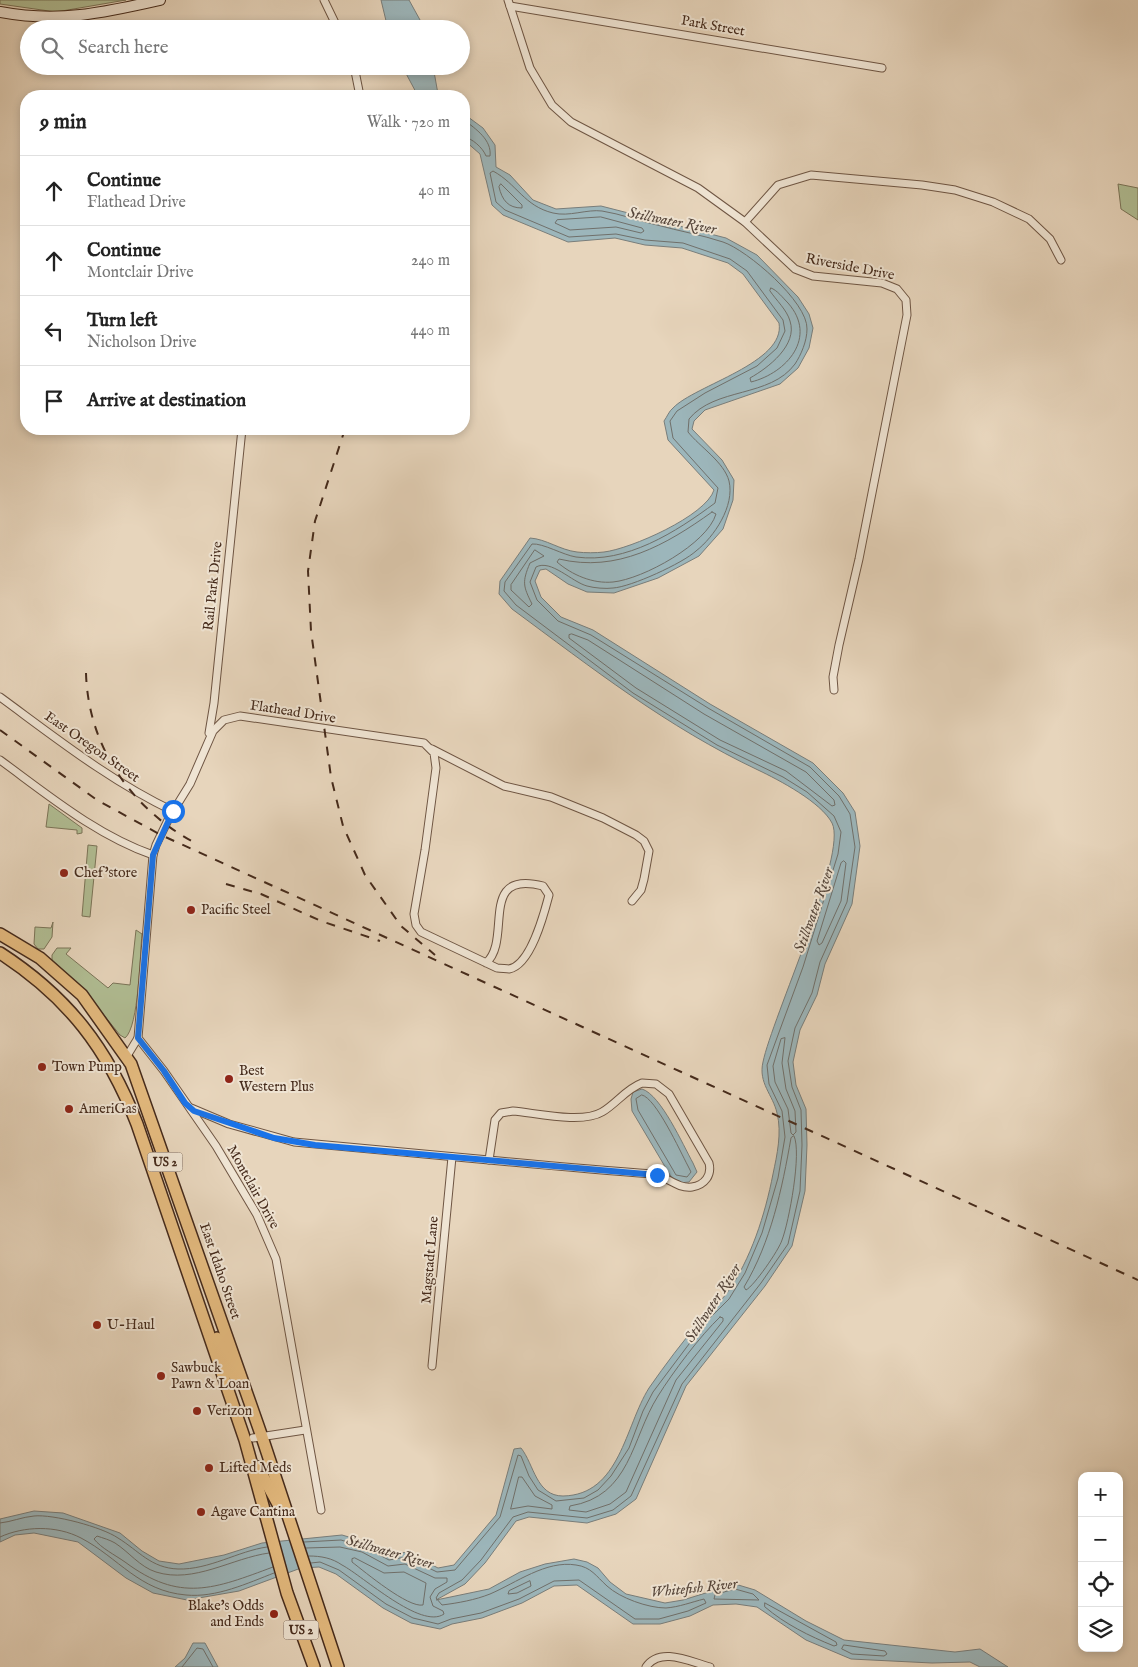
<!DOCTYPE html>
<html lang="en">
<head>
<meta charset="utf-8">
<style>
  body { margin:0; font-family:"IM FELL English",serif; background:#f2f2f2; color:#222 }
  .controls { position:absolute; right:15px; bottom:15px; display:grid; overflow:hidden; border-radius:10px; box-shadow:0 2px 8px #0003 }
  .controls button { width:45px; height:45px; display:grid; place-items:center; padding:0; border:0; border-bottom:1px solid #e0e0e0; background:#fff; color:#222; font:25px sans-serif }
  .stop { position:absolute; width:15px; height:15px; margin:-11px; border:4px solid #1a73e8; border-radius:50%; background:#fff }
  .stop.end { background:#1a73e8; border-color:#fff; box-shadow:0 1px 5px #0008 }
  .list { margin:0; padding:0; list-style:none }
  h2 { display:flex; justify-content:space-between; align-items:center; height:65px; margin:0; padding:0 20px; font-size:21px }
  h2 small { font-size:16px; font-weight:400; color:#767676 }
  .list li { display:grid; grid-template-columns:32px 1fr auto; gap:15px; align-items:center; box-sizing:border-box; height:70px; padding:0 20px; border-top:1px solid #e0e0e0 }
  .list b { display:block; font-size:19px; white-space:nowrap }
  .list p { margin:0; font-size:16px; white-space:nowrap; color:#767676 }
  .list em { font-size:16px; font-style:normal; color:#767676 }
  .icon { flex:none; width:28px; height:28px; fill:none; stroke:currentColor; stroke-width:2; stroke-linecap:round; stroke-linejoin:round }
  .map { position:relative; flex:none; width:1138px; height:1667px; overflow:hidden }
  .search { position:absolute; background:#fff; box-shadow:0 2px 8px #0003; left:20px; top:20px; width:450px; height:55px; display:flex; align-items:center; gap:12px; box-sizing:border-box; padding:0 18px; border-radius:28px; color:#767676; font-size:19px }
  .panel { position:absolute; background:#fff; box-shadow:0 2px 8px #0003; left:20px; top:90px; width:450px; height:345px; border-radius:20px }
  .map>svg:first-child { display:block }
  .green { fill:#b1be94; stroke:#7b7458 }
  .water { fill:#9cb6bb; stroke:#797e7b }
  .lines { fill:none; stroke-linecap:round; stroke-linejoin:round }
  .shore { stroke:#70706b; stroke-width:1 }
  .minor-casing { stroke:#6e5543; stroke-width:9 }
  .secondary-casing { stroke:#452a1b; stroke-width:12 }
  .trunk-casing { stroke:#452a1b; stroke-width:14 }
  .minor { stroke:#efe4d3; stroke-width:7 }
  .secondary { stroke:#efe4d3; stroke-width:10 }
  .trunk { stroke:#e4ba7e; stroke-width:11 }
  .rail { stroke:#452a1b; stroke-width:2; stroke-dasharray:9 9; stroke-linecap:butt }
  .route { stroke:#1a73e8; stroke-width:6 }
  .poi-dot { fill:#8f2418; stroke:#efe4d3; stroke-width:2 }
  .labels { text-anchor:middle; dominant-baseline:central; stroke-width:4; stroke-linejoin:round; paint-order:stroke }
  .shield { fill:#efe4d3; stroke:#786252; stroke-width:1 }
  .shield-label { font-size:12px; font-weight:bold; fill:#452a1b }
  .street-label { font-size:14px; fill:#452a1b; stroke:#efe4d3 }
  .poi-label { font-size:14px; fill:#452a1b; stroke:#efe4d3; text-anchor:start }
  .water-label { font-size:15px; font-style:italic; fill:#56463b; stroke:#efe4d3 }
</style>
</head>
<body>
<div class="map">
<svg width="1138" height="1667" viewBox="0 0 1138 1667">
  <rect width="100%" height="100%" fill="#e7d5bc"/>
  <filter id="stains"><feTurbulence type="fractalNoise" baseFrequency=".004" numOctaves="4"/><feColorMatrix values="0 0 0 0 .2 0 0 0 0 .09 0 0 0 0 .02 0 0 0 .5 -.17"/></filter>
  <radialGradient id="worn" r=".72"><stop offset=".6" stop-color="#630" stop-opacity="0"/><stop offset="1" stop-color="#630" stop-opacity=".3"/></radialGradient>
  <g class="green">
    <path d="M0,0H126L56,12L0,4Z"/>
    <path d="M1118,184L1138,188V220L1121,209Z"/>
    <path d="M49,804L82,828V833L77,834V830L46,827Z"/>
    <path d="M88,845L97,846L90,917L82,916Z"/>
    <path d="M53,922L52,937L44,949H38L34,944L35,927L51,928Z"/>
    <path d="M136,930L142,934C140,953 139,1027 125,1038L120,1035L82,988L52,960V955L57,948H71L66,954L108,988L113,983L130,985Z"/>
  </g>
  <g class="water">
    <path d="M381,0H409L425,29H388Z"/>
    <path d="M402,66H433L438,94L441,96H418Z"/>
    <path d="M464,114L483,128L495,145L496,167L510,175L533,200L556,209L601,206L726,238L757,255L798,297L809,314L813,328L809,348L798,368L780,384L705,410L694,421L692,429L722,460L734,480L733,500L723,529L699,556L658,578L614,593L587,592L568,584L546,569L540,570L535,581L541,597L561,617L593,630L710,704L813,763L843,793L855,812L860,846L852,904L825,964L817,995L800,1030L793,1062L796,1085L806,1109L807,1145L805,1191L792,1246L765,1286L686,1386L636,1499L616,1514L587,1523L529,1517L516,1521L485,1563L465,1584L436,1600L489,1589L520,1572L545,1564L574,1559L587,1562L598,1568L610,1582L626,1594L665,1603L683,1600L735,1584L755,1590L806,1621L844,1640L955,1652L980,1649L1008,1667H980L970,1662L932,1663L851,1659L806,1640L757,1607L736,1604L713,1605L690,1616L660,1624H633L577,1585L554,1586L522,1603L482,1618L452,1624L440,1629L411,1623L383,1608L336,1574L319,1567L301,1568L239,1591L187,1600L153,1593L126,1578L78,1542L34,1533L15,1535L0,1542V1519L34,1511L63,1513L120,1533L142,1551L159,1561L179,1564L224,1555L262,1543L342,1535L366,1542L390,1555L407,1552L438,1568L454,1565L496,1515L514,1449L521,1448C534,1464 536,1496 563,1496C620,1495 625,1426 649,1388C665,1365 683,1341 701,1320C709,1311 720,1303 727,1293C751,1259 765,1215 773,1174C777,1155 782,1133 777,1113C773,1095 758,1083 763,1062C772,1018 848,854 832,823C821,802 779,780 758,770C667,727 592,668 512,609L499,594L500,581L530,538C546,539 560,550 577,552C585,553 596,553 604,552C630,549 706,516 714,490L668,440L664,421C667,417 669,411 673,408C695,385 786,363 779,323L743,274L728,263L682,248L645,245L615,238L568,242L503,215L492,205L480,154L464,140Z"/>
    <path d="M642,1089C661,1095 683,1145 693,1163L697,1172L689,1182L680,1183L673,1180L632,1111L631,1099L633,1092Z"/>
    <path d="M193,1643H205L218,1667H175L185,1658Z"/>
  </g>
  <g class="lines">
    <g class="shore">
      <path d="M464,120C476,129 492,140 490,156H486C483,148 472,138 464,137"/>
      <path d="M501,184L522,205V208C508,208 502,200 499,187Z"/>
      <path d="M601,217L642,228L644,231L641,233L616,227L570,230L555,223L557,220Z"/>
      <path d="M771,288C777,290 783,298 788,303C818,337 787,373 751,382L750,378C768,368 798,345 790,321C787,310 776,300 770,291Z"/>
      <path d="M712,512L716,514C707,544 643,579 613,582C593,584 572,575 557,562L559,559C617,573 666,545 712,512Z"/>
      <path d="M535,550L544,556L530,563C522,582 523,586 532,604L529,607L511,590V585Z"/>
      <path d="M572,634L588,640L704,714L806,772L834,800L835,805L832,806L786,771L720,740L636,688L569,638V635Z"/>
      <path d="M844,861L846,863L841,901L822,943L819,945L817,941L841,863Z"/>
      <path d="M785,1038L782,1063L786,1089L795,1111L796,1132L793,1135L791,1133L788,1109L775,1082L773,1066L781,1039Z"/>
      <path d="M642,1095C656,1098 680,1151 688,1166L691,1172L687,1177L676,1175L638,1110L636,1099Z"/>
      <path d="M794,1136C802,1152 789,1222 782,1240C779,1250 754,1286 746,1290L744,1287C771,1242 782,1189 791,1138Z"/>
      <path d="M720,1317L723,1318V1321L676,1380L626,1492L610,1504L586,1512L569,1510L570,1506C631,1496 631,1439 658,1396C673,1372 700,1336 720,1317Z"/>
      <path d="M519,1477H522L535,1496L552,1505V1509L528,1506L511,1509Z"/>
      <path d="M0,1523C11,1522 22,1517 34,1516C53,1514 102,1527 118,1538C139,1551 151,1568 178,1569C209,1570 238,1551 267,1547"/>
      <path d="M0,1537C24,1526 56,1525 81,1538C119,1558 139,1591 186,1595C216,1598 248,1583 274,1573"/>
      <path d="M304,1542L341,1540L364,1547L389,1560L406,1557L437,1572L455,1570L500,1517L518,1455L521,1456L529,1476L538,1490L556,1501L584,1498L598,1490L611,1476L629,1448L643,1411L653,1392L704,1324L729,1299L745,1273L762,1233L778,1178L785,1137L782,1111L769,1084L767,1065L803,967L838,854L841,832L834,816L807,792L783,777L717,745L633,693L516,605L504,591L505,582L532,544C543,543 563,555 576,557C626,564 676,532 715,503L718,488L673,438L670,421L677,411L705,393L757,366L777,348L785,331L783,320L747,271L730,259L683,243L645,240L616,234L569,237L505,210L496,202L490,173L493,171C517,184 524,206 553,213C569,217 587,209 602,211C621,214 639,221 657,225C679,231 702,235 723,242C747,250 808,302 807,329C807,341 801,355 795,364C770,398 715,387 689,419L688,432C700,447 724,462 729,481C735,506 714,537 696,551C683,563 631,587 613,588C606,589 594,588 587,586C572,582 551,559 536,567L530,582L537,600L558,621L591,635L708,708L810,767L839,796L850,814L855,847L847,902L820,962L812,993L795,1028L788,1061L792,1087L801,1110L802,1145L800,1191L788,1244L761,1283L682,1384L631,1496L613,1510L587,1518L528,1512L513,1517L481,1560L462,1580L439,1593L436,1598L442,1605C458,1603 475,1600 490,1594C516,1583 546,1560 576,1565C591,1567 596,1576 607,1586C620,1598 648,1608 666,1608C679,1607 692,1602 704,1599L706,1603L688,1611L659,1619H635L579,1580L554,1581L519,1599L481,1613L451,1619L438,1624L413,1618L386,1604L339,1570L320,1562L311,1563"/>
      <path d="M306,1548L340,1547L362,1552L388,1566L405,1564L435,1578H447V1582L435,1589L430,1597L433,1606L443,1611L444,1614C421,1630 363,1576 342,1565C332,1558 321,1556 309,1556"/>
      <path d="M269,1553C232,1558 194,1584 156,1572C140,1567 129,1552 115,1543C110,1540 103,1538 97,1536L94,1539C101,1548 115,1555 125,1562C180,1603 214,1589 273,1567"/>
      <path d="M355,1558L384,1573L404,1572L426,1583L423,1605C408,1608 365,1572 352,1562V1559Z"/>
      <path d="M530,1581L531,1586L517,1593L508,1594L509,1591Z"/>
      <path d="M735,1589L753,1594L759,1600L714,1599L715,1595Z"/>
      <path d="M765,1603L836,1642L837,1645L834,1646C809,1636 785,1624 765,1607Z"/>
      <path d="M844,1645L885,1651L887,1654L884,1656L852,1654L842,1649Z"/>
      <path d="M182,1667L197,1648L203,1649L213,1667"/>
    </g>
    <defs>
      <g id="minor">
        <path d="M324,0L338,29"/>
        <path d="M508,0L530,68L552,105L571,122L698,188L745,222L795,269L813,276L882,283L897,289L906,300L907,315L859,559L839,645L833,677L834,690"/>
        <path d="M510,6L882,68"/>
        <path d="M354,66L360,96"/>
        <path d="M745,222L778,185L811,175L922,185L955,190L993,202L1029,219L1050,239L1061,260"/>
        <path d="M0,697C56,738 110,781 173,811"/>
        <path d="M209,733L214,703L242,429"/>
        <path d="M432,749L504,786L551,797L603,818L636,835L644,841L649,851L644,879L641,890L632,901"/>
        <path d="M0,760C48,795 96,835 153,855"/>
        <path d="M127,1056L138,1038"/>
        <path d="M642,1083L656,1084L669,1094L709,1163C712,1175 705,1185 692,1187C677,1189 667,1176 653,1174C598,1170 543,1165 489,1160L495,1120L501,1113L513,1111C536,1113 582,1124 602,1112C616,1104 626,1089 642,1083Z"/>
        <path d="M191,1108L229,1124L294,1142L489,1160"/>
        <path d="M432,1366L452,1157"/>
        <path d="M253,1438L305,1430"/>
        <path d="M321,1510L276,1259L257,1215L216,1146L164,1071L138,1038L153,855L156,845L169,818L190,784L213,731L224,720L240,716L424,743L434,753L436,768L425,850L414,914L416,925L421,932L497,968C501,968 506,969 509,969C531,965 544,914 549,895L543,886C477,869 513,940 486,963"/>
        <path d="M646,1667C660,1646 691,1662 710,1667"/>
      </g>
      <path id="secondary" d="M0,12C58,23 103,13 160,0"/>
      <g id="trunk">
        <path d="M0,934L40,958L82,995L131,1064L262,1437L338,1667"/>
        <path d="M0,953C68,997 108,1049 137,1124L245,1440L287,1593L314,1667"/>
        <path d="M217,1338L230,1370L239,1381"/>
        <path d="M258,1467L279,1506"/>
      </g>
    </defs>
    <use href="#minor" class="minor-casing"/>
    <use href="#secondary" class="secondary-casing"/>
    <use href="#trunk" class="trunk-casing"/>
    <use href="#minor" class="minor"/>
    <use href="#secondary" class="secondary"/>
    <use href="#trunk" class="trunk"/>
    <g class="rail">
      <path d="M345,429L315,521L308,571L311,631L331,777L343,826L365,875L401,926L435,955"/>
      <path d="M86,673C88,747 132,810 197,844"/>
      <path d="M0,730L97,800L161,835L1138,1280"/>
      <path d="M226,884L261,894L321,921L380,941"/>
    </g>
  </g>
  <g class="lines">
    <path class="route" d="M173,811L153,855L138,1038L164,1071L185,1103L194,1111L274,1138L315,1145L657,1175"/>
  </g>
  <g class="poi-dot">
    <circle cx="64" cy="873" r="5"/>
    <circle cx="191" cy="910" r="5"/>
    <circle cx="42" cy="1067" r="5"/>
    <circle cx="229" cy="1079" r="5"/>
    <circle cx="69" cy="1109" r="5"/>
    <circle cx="97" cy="1325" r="5"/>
    <circle cx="161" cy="1376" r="5"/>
    <circle cx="197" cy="1411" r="5"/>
    <circle cx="209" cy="1468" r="5"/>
    <circle cx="201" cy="1512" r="5"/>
    <circle cx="274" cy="1614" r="5"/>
  </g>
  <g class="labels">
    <g class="shield">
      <rect x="147.5" y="1152.5" width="35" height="19" rx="4"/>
      <rect x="283.5" y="1620.5" width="35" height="19" rx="4"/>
    </g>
    <g class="shield-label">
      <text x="165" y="1162">US 2</text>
      <text x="301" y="1630">US 2</text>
    </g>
    <g class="street-label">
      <text transform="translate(713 26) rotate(10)">Park Street</text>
      <text transform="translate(850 267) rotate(11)">Riverside Drive</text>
      <text transform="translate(213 586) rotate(-84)">Rail Park Drive</text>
      <text transform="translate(293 712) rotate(9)">Flathead Drive</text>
      <text transform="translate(92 747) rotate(35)">East Oregon Street</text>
      <text transform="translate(253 1187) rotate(61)">Montclair Drive</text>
      <text transform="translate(430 1260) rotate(-85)">Magstadt Lane</text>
      <text transform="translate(220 1271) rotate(71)">East Idaho Street</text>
    </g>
    <g class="poi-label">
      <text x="74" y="873">Chef'store</text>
      <text x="201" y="910">Pacific Steel</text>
      <text x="52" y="1067">Town Pump</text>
      <text x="239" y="1071">Best<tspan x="239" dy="16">Western Plus</tspan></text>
      <text x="79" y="1109">AmeriGas</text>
      <text x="107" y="1325">U-Haul</text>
      <text x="171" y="1368">Sawbuck<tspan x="171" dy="16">Pawn &amp; Loan</tspan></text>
      <text x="207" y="1411">Verizon</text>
      <text x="219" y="1468">Lifted Meds</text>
      <text x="211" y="1512">Agave Cantina</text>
      <text x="264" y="1606" text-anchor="end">Blake's Odds<tspan x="264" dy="16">and Ends</tspan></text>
    </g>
    <g class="water-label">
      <text transform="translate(672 221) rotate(11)">Stillwater River</text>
      <text transform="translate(814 910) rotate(-70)">Stillwater River</text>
      <text transform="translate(713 1303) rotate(-57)">Stillwater River</text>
      <text transform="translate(390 1552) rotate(16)">Stillwater River</text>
      <text transform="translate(694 1588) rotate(-6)">Whitefish River</text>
    </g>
  </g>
  <rect width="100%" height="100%" filter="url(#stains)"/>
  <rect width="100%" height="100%" fill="url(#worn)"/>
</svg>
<div class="controls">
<button>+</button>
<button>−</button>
<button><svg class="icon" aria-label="locate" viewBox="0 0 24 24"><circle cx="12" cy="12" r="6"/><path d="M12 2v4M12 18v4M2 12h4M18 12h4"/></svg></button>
<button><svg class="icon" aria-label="layers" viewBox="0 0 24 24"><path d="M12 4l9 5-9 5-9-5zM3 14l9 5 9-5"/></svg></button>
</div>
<div class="stop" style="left:173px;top:811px"></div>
<div class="stop end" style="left:657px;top:1175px"></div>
<div class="search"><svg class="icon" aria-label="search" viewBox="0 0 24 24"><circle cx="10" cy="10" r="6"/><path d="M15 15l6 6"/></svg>Search here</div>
<section class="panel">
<h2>9 min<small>Walk · 720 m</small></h2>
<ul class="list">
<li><svg class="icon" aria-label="ahead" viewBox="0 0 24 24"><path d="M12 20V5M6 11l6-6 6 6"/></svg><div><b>Continue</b><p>Flathead Drive</p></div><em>40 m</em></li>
<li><svg class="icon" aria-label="ahead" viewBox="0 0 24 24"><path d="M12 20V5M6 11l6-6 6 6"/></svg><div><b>Continue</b><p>Montclair Drive</p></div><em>240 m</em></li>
<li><svg class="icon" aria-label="left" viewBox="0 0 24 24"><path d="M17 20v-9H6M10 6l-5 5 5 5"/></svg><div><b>Turn left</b><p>Nicholson Drive</p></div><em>440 m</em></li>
<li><svg class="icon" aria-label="arrive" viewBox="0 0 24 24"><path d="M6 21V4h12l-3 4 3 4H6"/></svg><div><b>Arrive at destination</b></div></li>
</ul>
</section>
</div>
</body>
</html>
